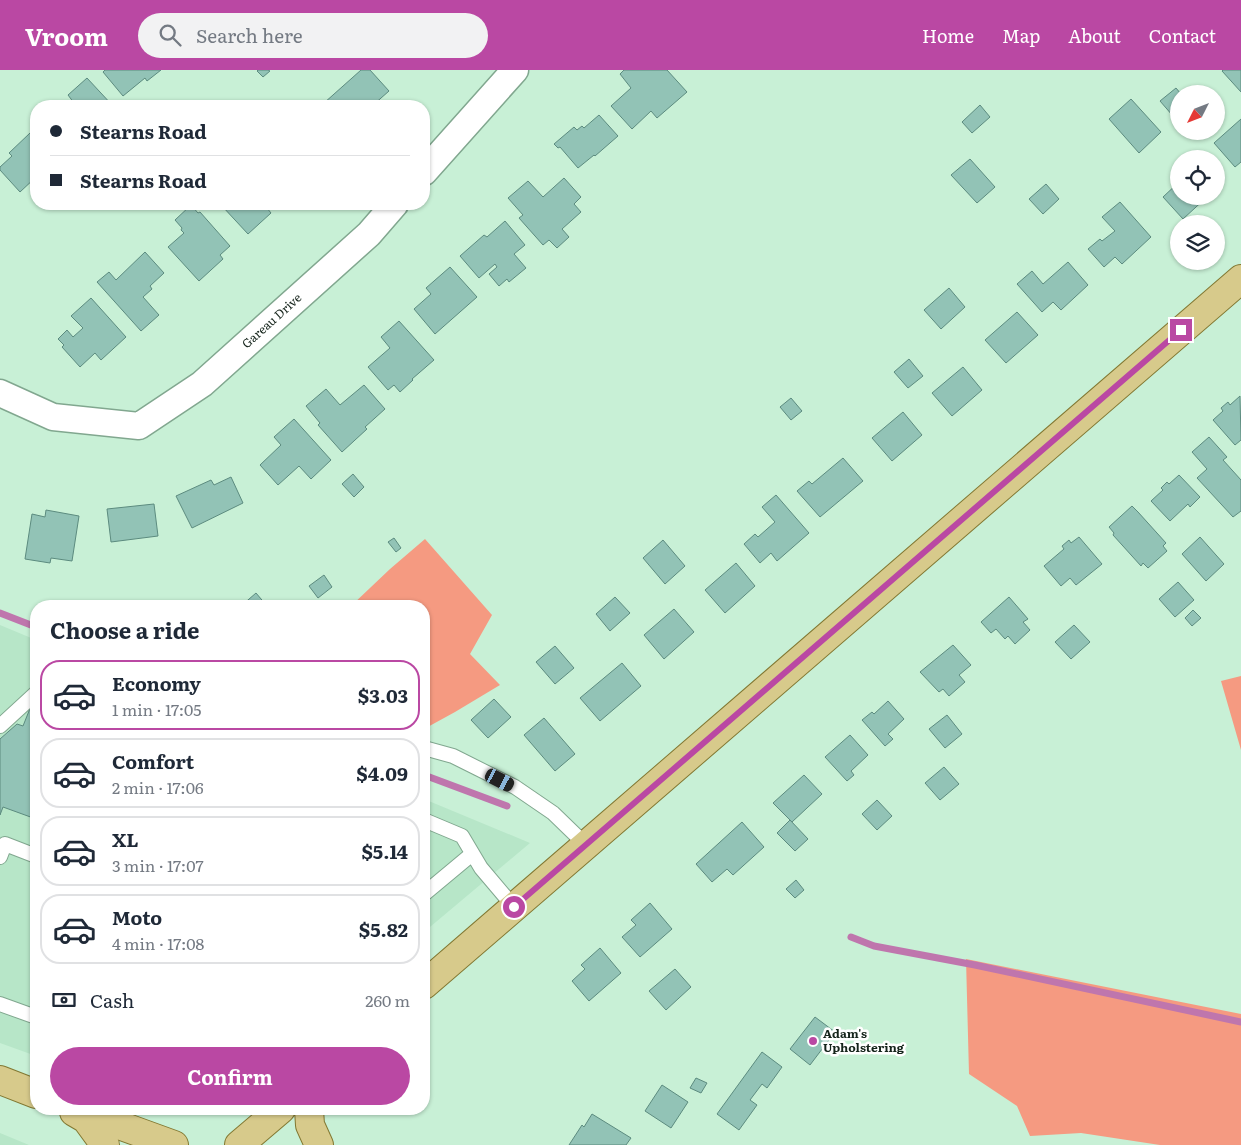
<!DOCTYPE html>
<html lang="en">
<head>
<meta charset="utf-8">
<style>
  :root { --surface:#fff; --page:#f2f2f3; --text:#1f2937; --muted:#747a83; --line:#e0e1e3; --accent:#ba48a3 }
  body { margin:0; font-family:Literata,serif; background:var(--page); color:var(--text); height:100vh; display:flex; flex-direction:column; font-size:19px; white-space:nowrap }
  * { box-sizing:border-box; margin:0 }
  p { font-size:16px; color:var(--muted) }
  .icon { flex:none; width:28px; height:28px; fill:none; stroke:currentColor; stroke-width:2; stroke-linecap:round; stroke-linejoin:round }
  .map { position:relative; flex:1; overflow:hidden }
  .details { position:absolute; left:30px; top:530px; width:400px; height:515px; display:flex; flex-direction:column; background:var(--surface); border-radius:20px; box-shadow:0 1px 4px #0004 }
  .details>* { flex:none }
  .banner { position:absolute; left:30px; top:30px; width:400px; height:110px; border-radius:20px; box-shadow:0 1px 4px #0004; display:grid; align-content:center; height:110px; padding:0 20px; background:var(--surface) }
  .needle { width:32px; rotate:228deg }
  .tools { position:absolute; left:1170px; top:15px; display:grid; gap:10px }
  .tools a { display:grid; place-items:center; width:55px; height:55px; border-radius:50%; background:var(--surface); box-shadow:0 1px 4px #0004; font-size:25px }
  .end { position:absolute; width:22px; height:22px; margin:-11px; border:6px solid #ba48a3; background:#fff; box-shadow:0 0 0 2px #fff }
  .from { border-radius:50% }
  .car { position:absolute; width:15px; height:30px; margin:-15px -8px; border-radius:6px; box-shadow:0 0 4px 1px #0007; background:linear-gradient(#222 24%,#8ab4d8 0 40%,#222 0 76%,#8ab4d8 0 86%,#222 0) }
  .banner b { display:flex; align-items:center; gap:18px; height:48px; font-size:19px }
  .banner b+b { border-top:1px solid var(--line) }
  .banner i { width:12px; height:12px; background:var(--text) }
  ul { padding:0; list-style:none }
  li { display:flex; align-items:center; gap:15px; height:70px; margin:0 10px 8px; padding:0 10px; border:2px solid var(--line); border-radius:20px }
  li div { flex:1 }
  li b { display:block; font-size:19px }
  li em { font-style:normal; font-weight:700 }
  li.on { border-color:var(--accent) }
  li>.icon { width:45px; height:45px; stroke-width:1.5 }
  h2 { padding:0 20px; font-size:22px; line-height:60px }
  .pay { display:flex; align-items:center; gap:12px; height:55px; padding:0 20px; font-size:19px }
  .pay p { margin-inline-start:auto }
  .action { display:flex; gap:10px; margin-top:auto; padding:10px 20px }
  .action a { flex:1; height:58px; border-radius:30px; background:var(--accent); color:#fff; font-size:20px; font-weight:700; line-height:58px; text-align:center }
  header { display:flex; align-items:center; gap:30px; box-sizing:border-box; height:70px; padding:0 25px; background:var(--accent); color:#fff }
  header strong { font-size:24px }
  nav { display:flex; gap:28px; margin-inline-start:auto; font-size:18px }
  .search { width:350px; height:45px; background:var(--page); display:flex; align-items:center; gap:12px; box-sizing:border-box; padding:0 18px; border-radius:28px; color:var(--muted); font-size:19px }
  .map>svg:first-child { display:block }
  .built { fill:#b7e6c8 }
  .forest { fill:#f59a81 }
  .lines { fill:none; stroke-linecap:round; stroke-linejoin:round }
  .stream { stroke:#bf76ad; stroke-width:7 }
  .building { fill:#92c3b6; stroke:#5c8b7f }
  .service-casing { stroke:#81a78f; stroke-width:16 }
  .minor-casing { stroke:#81a78f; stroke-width:29 }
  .primary-casing { stroke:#827832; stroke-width:30 }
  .service { stroke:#fff; stroke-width:14 }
  .minor { stroke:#fff; stroke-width:26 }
  .primary { stroke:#d7ca8b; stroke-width:28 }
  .route { stroke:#ba48a3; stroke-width:6 }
  .poi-dot { fill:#ba48a3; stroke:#fff; stroke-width:2 }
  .labels { text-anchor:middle; stroke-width:5; stroke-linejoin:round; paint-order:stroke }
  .street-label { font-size:12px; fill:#15241b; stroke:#fff }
  .poi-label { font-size:12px; font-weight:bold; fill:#15241b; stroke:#fff; text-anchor:start }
</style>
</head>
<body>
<header>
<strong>Vroom</strong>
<div class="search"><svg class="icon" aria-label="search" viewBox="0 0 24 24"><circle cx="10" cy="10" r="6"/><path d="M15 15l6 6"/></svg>Search here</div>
<nav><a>Home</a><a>Map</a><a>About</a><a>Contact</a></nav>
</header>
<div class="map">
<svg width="1241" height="1075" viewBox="0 0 1241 1075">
  <rect width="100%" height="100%" fill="#c8f0d6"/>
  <path class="built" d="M0 555 36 570V986L0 973Z
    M424 729 530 773 424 862Z
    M0 1063 29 1075H0Z"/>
  <path class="forest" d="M425 469 492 545 470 584 500 615 455 642 424 659V536H351L390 499Z
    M1241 606V680L1221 611Z
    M966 889 1241 944V1075H1160L1081 1063 1030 1066 1017 1036 969 1004Z"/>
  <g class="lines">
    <path class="stream" d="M0 543 36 557
      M424 705 507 736
      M851 867 874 876 975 895 1241 952"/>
  </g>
  <path class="building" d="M105 0H161L147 11 145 8 123 26 103 2Z
    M258 0H268L270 1 263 7 257 1Z
    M361 0H370L389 21 372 36H325L324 33Z
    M624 0H667L687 22 657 48 651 41 632 59 611 36 631 18 620 4Z
    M1223 0H1241V22L1222 1Z
    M87 8 113 36H70L74 33 68 25Z
    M1176 18 1181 24H1179V53L1160 31Z
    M1131 29 1161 62 1139 83 1109 49Z
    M980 35 990 47 972 63 962 52Z
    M599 45 618 66 595 86 594 85 578 98 560 77 558 78 554 74 574 57 577 60 582 56 584 58Z
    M1241 49V92L1235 97 1214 73Z
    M30 63 36 71V89L32 93 36 98V107L20 122 0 100V97L12 86 9 83Z
    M970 89 995 117 977 133 951 105Z
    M564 108 581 127 574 134 581 142 562 159 569 167 557 178 549 170 543 175 519 148 523 145 508 128 528 111 543 127Z
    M1179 112V126H1208L1183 149 1163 127Z
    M1046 114 1059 129 1043 144 1029 129Z
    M1120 132 1151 167 1122 194 1115 187 1104 197 1088 179 1100 169 1102 171 1115 161 1102 147Z
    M224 134H272L267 138 271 143 248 164 222 136Z
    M191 135 198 143 200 142 230 176 220 185 223 189 199 211 168 177 184 163 181 160 182 158 175 150Z
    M505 151 525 175 514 184 526 198 509 212 507 209 499 216 489 204 497 197 495 194 479 208 460 186 484 165 487 167Z
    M145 182 164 203 150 216 152 219 143 227 159 245 141 261 97 212 109 202 116 210Z
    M1068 192 1088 215 1061 240 1053 232 1042 242 1017 214 1032 201 1043 214Z
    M450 197 477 227 435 264 414 239 431 224 426 218Z
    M949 218 965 237 941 259 924 240Z
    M91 228 126 267 101 290 95 283 80 297 62 277 64 275 58 269 67 260 73 267 83 258 71 246Z
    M1017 242 1038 265 1006 293 985 270Z
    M399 251 434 290 412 309 413 310 400 322 394 315 388 320 368 297 390 278 381 267Z
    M909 289 923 306 908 318 894 302Z
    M963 297 982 320 952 346 932 323Z
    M364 315 385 339 365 357 367 359 342 382 318 355 320 353 306 336 326 319 340 335Z
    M1240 326 1241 370 1235 375 1213 350 1223 341 1221 338 1228 332 1230 335Z
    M791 328 802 341 791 350 780 337Z
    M903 342 922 365 892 391 872 368Z
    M294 349 331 390 311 409 299 396 278 415 260 395 281 375 274 367Z
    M1209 367 1227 387 1223 390 1241 410V441L1233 447 1197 408 1207 399 1192 382Z
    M843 388 863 411 820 447 797 421 809 411 812 414Z
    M353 404 364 417 354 427 342 414Z
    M1179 405 1200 427 1190 437 1188 434 1170 451 1151 431 1163 420 1161 418 1167 412 1169 414Z
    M231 407 243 433 192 458 176 426 211 410 214 415Z
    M776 425 809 463 777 491 771 483 760 493 744 474 755 464 758 467 775 452 762 437Z
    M154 434 158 466 111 472 107 439Z
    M1132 436 1138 442 1166 473 1163 476 1167 481 1148 498 1143 493 1141 496 1113 465 1114 463 1109 457Z
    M46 440 79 446 72 491 51 488 50 493 25 489 32 444 45 447Z
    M1079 467 1102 494 1076 515 1070 508 1061 516 1044 496 1064 479 1062 476 1069 470 1071 473Z
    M1200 467 1224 494 1206 511 1182 484Z
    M394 468 401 478 396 482 388 472Z
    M663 470 685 496 665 514 643 488Z
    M736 493 755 516 725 543 705 520Z
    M324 505 332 517 318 528 309 516Z
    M1178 512 1194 530 1175 547 1159 529Z
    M256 523 267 536H241Z
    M615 527 630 543 610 561 596 544Z
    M1009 527 1028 549 1023 552 1030 560 1015 574 1008 566 1005 569 996 559 991 563 981 552Z
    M674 539 694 562 664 589 644 565Z
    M1193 540 1201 548 1192 556 1185 548Z
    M1074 555 1090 572 1071 589 1055 572Z
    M953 575 971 595 959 605 965 612 949 626 943 619 939 622 920 602Z
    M555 576 574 598 555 614 536 592Z
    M622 593 641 616 600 651 580 628Z
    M494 629 511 647 488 668 471 650Z
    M888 631 904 649 888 664 893 669 885 676 862 650 872 642 874 644Z
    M31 636 36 638V749L3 737 0 745V669L17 654 23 656Z
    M947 645 962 664 945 678 929 659Z
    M544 648 575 684 555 701 524 665Z
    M850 665 868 685 851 701 854 705 847 711 825 687Z
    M944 697 959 714 940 730 925 713Z
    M804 705 822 724 792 752 773 733Z
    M877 730 892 746 877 760 862 744Z
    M790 750 808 769 795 781 777 763Z
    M742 752 764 777 733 805 727 799 712 812 696 794Z
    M796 810 804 820 795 828 786 819Z
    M650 833 672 859 640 887 622 867 636 855 631 850Z
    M600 878 621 903 589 931 572 911 585 899 581 895Z
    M675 899 691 917 666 940 649 921Z
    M815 947 835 962 810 995 790 979Z
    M762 982 782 997 767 1018 762 1014 750 1030 757 1035 739 1060 717 1044Z
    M696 1008 707 1013 701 1023 690 1018Z
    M662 1015 688 1032 671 1058 645 1041Z
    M592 1044 631 1068 626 1075H569L582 1055 584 1057Z"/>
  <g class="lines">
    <g class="service-casing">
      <path id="service" d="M0 656 36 623
        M424 678 453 686 515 717 553 743 586 775
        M424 750 462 766 481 798 514 837
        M0 787 5 774 36 786
        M424 824 472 784
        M0 934 36 947"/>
    </g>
    <g class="minor-casing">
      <path id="minor" d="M424 102 515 0
        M0 323 53 347 139 356 202 314 369 164 395 134"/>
    </g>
    <g class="primary-casing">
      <path id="primary" d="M424 915 1241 209
        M0 1010 36 1024
        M75 1039 174 1075
        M309 1039 310 1055 319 1075
        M74 1042 86 1049 105 1075
        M239 1075 281 1039"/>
    </g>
    <use href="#service" class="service"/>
    <use href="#minor" class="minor"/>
    <use href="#primary" class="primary"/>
  </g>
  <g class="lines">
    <path class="route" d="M514 837 1181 260"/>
  </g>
  <circle class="poi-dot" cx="813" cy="971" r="5"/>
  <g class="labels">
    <g class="street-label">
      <text transform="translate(272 251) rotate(-42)" y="4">Gareau Drive</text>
    </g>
    <g class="poi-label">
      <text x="823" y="968">Adam's<tspan x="823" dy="14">Upholstering</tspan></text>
    </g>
  </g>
</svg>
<div class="tools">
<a><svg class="needle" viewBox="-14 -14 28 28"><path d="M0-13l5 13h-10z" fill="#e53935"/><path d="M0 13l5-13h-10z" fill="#747a83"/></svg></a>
<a><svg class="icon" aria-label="locate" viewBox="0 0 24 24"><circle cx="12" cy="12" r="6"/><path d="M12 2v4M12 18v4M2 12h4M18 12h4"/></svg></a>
<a><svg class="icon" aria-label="layers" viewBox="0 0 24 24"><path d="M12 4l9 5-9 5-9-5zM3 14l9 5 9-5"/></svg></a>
</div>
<i class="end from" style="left:514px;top:837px"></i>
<i class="end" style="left:1181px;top:260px"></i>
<i class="car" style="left:500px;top:710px;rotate:117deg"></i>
<div class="banner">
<b><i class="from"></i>Stearns Road</b>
<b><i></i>Stearns Road</b>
</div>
<section class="details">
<h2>Choose a ride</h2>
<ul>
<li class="on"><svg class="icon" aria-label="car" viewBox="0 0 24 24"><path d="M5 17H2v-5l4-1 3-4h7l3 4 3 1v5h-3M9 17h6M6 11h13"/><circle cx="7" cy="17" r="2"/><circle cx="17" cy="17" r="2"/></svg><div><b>Economy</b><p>1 min · 17:05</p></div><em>$3.03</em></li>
<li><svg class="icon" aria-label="car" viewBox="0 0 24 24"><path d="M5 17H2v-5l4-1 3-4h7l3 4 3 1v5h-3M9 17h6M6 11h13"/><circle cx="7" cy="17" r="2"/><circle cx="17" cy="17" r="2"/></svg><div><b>Comfort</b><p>2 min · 17:06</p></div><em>$4.09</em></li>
<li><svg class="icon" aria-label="car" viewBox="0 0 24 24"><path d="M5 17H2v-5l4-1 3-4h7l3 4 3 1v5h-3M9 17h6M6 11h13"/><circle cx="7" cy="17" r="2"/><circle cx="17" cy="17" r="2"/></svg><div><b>XL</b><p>3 min · 17:07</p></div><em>$5.14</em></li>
<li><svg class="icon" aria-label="car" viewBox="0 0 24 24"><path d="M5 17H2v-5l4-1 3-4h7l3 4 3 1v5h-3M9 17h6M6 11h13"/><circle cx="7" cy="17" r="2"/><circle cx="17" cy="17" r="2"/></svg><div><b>Moto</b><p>4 min · 17:08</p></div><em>$5.82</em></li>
</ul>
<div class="pay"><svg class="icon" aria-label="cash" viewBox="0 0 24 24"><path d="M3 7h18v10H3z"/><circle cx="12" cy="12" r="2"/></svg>Cash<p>260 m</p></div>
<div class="action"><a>Confirm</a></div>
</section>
</div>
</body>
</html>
